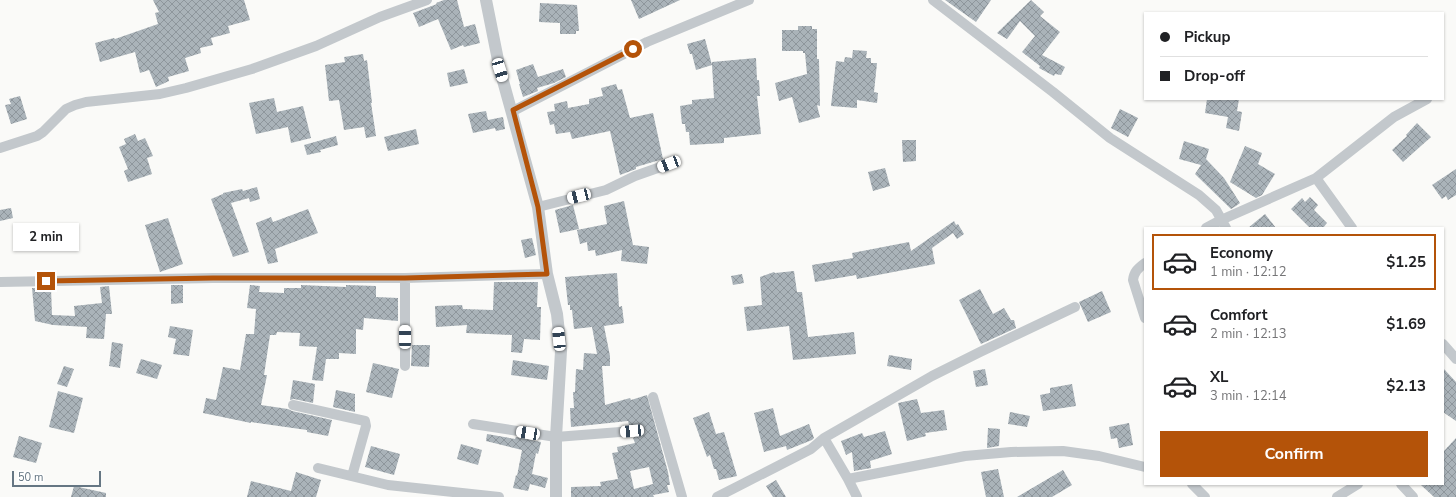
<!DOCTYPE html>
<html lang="en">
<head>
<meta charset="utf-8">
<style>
  :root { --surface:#fff; --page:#f6f6f6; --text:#202124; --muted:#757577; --line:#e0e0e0; --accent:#b45309 }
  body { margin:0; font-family:"Nunito Sans",sans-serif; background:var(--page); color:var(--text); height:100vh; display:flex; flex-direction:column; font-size:15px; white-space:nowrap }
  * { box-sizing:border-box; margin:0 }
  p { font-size:13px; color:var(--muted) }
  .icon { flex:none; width:22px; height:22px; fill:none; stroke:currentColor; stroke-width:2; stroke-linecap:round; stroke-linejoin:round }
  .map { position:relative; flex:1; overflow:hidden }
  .sheet { position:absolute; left:1144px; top:227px; width:300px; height:258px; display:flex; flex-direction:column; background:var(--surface); border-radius:0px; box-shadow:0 1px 3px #0004 }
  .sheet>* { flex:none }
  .guide { position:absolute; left:1144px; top:12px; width:300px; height:88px; border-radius:0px; box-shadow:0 1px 3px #0004; display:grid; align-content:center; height:88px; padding:0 16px; background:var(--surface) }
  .scale { position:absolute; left:12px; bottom:10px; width:89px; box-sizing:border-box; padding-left:4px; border:2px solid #657683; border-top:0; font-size:11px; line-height:14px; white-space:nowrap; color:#657683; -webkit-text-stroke:3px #fff; paint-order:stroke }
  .end { position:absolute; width:18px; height:18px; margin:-9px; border:5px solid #b45309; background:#fff; box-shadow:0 0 0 2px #fff }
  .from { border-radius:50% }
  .bubble { position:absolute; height:28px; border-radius:0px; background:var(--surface); box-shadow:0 1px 3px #0004; font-size:13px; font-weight:700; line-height:28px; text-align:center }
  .car { position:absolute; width:12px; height:24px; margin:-12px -6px; border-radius:5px; box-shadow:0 0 3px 1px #0007; background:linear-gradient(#fff 24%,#345 0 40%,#fff 0 76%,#345 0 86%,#fff 0) }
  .guide b { display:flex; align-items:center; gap:14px; height:38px; font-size:15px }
  .guide b+b { border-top:1px solid var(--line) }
  .guide i { width:10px; height:10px; background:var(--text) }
  ul { padding:7px 0 0; list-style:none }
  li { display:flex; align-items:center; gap:12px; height:56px; margin:0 8px 6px; padding:0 8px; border:2px solid transparent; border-radius:0px }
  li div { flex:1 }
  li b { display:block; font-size:15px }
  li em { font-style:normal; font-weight:700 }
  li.on { border-color:var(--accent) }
  li>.icon { width:36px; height:36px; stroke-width:1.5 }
  .primary-button { display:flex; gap:8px; margin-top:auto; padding:8px 16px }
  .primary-button a { flex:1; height:46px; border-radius:0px; background:var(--accent); color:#fff; font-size:16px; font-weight:700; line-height:46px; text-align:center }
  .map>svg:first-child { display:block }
  .building { fill:url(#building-cross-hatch); fill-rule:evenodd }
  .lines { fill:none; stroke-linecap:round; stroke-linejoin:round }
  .minor { stroke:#c3c8cc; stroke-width:10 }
  .tertiary { stroke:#c3c8cc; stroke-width:12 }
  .route { stroke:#b45309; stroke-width:5 }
</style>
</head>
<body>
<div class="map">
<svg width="1456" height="497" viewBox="0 0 1456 497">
  <defs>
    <pattern id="building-cross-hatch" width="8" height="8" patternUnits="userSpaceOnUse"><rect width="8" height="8" fill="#aab3b9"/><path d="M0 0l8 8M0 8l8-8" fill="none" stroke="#8e969c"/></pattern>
  </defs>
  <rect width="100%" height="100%" fill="#fafaf8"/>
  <path class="building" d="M153 0H244L250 20 228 26 230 33 211 38 213 45 200 48 201 53 185 58 189 71 168 77 169 81 156 87 149 70 140 73 135 52 100 62 95 43 114 38 115 39 158 24 155 13 159 12Z
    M444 0H457L464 27 475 24 480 43 464 47 463 45 451 50 438 19 419 27 413 13 437 4 436 3Z
    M631 0H680L639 19Z
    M945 0H991L976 22Z
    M1031 0 1044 12 1040 16 1060 32 1042 55 1065 67 1061 75 1055 74 1054 76 1039 68 1040 66 1022 52 1035 36 1020 21 1007 39 997 33Z
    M540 3 577 5 579 31H576V34H560V23L539 22Z
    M798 26H812V29H817V59H819L820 106 817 105 820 117 799 123 792 97 779 101 775 83 807 74 805 53H803V51H782V30H798Z
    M705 39 712 65V62L756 58 757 80H759L760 96H757L761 134 724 138V143L690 145 689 132H686L685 124H682L680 106 692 104V100L714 98 712 65 696 70 692 54H690L687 44Z
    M853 50 867 51 866 58H871V63H877L874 92 878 93 877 103 857 100V108L831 106 836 61 844 62 845 57 852 58Z
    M363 54 364 61 367 60 372 103H371L376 136 366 138 364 127 344 130 339 100 329 101 325 65 345 62 344 57Z
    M533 64 538 77 563 69 566 77 554 83 537 88 538 91 523 97 519 84H520L516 70Z
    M464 69 468 83 450 87 447 73Z
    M616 84 618 90 622 89 630 118 653 113 663 159 636 167V169L620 175 610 131 572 139 570 132 556 134 554 124 550 125 547 112 555 111 554 104 567 101 568 108 589 104V99L603 96 601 88Z
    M20 96 27 119 11 124 5 105 11 104 9 99Z
    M274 98 277 112 303 106 311 138 291 143 288 127 256 134 249 103Z
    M1207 99H1239L1237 111 1242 112 1239 131 1226 128 1228 117 1205 113Z
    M1120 109 1138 118 1128 137 1111 128Z
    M486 111 488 120 503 117 505 129 496 131 495 128 473 133 468 114Z
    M1417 123 1431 137 1403 162 1392 150 1407 136 1406 135Z
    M416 129 419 144 388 151 384 137Z
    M135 134 138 141 145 138 153 156 147 158 152 174 128 182 124 171 128 169 119 147 126 144 124 139Z
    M336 136 338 145 320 150 321 152 307 155 304 145Z
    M902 140H916V161L903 162Z
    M1184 141 1209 149 1206 159 1224 178 1240 203 1236 206 1231 209 1195 174 1201 165 1179 159Z
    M1245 146 1262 153 1258 164 1275 174 1262 195 1256 198 1230 182Z
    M885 168 890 186 873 191 868 172Z
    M1456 169V195L1448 200 1446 196 1442 199 1432 185Z
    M257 187 260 199 250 202 249 198 231 203 249 252 233 257 211 199 223 194V193L242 189 243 191Z
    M1310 197 1318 205 1314 210 1327 223 1323 228H1310L1291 209 1302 198 1305 202Z
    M624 201 633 245 649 247 647 264 621 261 622 250 596 256 595 250 588 251 587 242 580 244 577 230 607 224 604 206Z
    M573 205 579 229 560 233 555 210Z
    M11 208 13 218 0 221V210Z
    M308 209 318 233 275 249 278 262 268 264 256 223 271 217 273 222Z
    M1265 214 1276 228H1248Z
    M168 218 183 264 160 272 145 225Z
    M954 221 956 225 958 224 964 234 957 239 953 233 932 248 935 264 857 279 856 275 815 282 812 265 853 258 852 253 909 242 911 251Z
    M532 238 536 255 525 258 521 240Z
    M794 271 797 292H802L808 337 854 332 856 354 793 360 789 326 747 331 744 307 762 305 760 277 774 272 775 273Z
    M617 273 619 307 622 306 624 323 604 326 610 356V366H602L605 405 630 398 631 400 647 395 668 472 670 485H667L669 492 653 495 654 497H571V487L601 486 600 482 618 479 612 453 618 452 617 447 635 443 633 438 639 433 638 427 635 425H629L628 421 571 427 570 408H574L573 392H575L576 369 583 370 584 353 597 354 592 327 574 329 572 310H570V305H568L565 277ZM649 467 653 484 634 489 630 471Z
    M742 274 744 283 733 285 731 276Z
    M494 282H538L537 307H541L540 340 524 339 522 353 511 352 512 335 466 333 467 325 436 327 435 306 462 305 463 309 493 310Z
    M171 285H183V303L171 304Z
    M250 285 260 286 259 292 284 293V288H301V285L346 287V285L376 286V297L398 298V321L364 318 363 330 356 329V354L339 353V359H326L323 381 312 380 317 347 299 346 300 333 277 332 276 335H270L264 375H267L261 405 288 409 292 411 332 420 328 436 307 432V430L251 422V423L203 413 206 398 216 400 223 367 240 370 246 334H254L256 309 247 308Z
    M109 286 112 314H106L104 339 86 338 87 327 53 325 35 321 32 288H51L52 315 75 316 74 306 102 303 100 287Z
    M980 289 993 314 1004 308 1011 320H1014L1016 328 981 344 959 300Z
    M1102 291 1111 312 1088 322 1079 302Z
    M170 326 193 330 189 356 173 354 176 339 168 337Z
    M112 342 123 344 120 368 109 366Z
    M412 345H430L429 367 411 366Z
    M889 355 912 359 911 370 887 366Z
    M141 359 162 365 157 379 136 373Z
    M513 360 549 366 547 380 511 375Z
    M373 363 399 369 392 398 366 392Z
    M64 366 74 369 67 387 57 384Z
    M1443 368 1456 382V421L1443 412Z
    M985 369 988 385 976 387 973 371Z
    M293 380 315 384 313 403 294 399 290 400Z
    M1072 384 1076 406 1043 411 1040 395 1050 393V388Z
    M336 390 355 394V412L333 407Z
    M58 391 83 398 74 433 49 427Z
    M917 399 921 413 944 410 947 430 925 433 926 436 907 441 898 403Z
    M773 408 780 436 809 424 814 438 812 440 787 450 786 446 764 452 754 413Z
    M709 412 716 434 724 432 737 476 719 480 716 469H714L710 455 707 457 693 418Z
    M1010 412 1030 416 1027 427 1008 424Z
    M1129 423 1133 445 1119 448 1117 438 1111 439 1109 427Z
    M988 428 1000 429 999 446 987 448Z
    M885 431 892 454 870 461 871 468 854 471 852 452 846 455 841 441 862 433 864 437Z
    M487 434 515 439 516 437 541 442 538 454 536 453 532 474 548 478 545 488 530 484 528 491 513 488 516 475 517 476 522 450 486 441Z
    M19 436 42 443 36 463 13 457Z
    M1456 438V497H1434L1420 484H1443V452Z
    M461 444 482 450 478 465 457 459Z
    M371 446 400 454 394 475 365 467Z
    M998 469 1004 497H986L981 472Z
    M1063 470 1072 485 1052 497H1017Z
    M296 472 321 480 316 497H247L251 481 291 491Z
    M776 480 786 497H773L766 486Z
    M74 486 106 493V497H71Z"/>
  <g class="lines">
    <path class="minor" d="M933 0 1053 92 1110 138 1199 195 1216 210 1226 228
      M513 111 647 42 749 0
      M0 148 37 136 43 132 66 109 75 105 86 102 160 94 186 88 252 69 316 46 380 17 427 0
      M1316 178 1352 228
      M538 207 606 190 635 176 669 164
      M1206 228 1221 220 1316 178 1394 117 1427 99
      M1145 263C1138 268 1134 272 1133 280L1145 318
      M405 278V366
      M0 282 213 278H405L547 274
      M1443 344 1456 359
      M653 397 682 497
      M293 405 365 421 366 426 352 476
      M473 424 556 437 633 431
      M824 438 848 479 965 456 1011 452 1063 451 1099 456 1145 467
      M318 468 388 485 499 497
      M848 479 857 497
      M1192 484 1205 497
      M1401 484 1413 497
      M717 497 811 449 824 438 932 376 980 352 1075 307
      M1337 497 1358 484"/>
    <path class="tertiary" d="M486 0 500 70 538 207 547 274 557 314 561 351 556 437V497"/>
  </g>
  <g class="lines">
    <path class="route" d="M46 281 213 278H405L547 274 538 207 513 110 633 49"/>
  </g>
</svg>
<div class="scale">50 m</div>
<i class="end from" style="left:633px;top:49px"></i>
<i class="end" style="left:46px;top:281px"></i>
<div class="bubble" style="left:13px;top:223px;width:66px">2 min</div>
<i class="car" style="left:500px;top:70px;rotate:163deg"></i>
<i class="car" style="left:669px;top:164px;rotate:249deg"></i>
<i class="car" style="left:579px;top:196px;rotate:256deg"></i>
<i class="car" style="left:405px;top:337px;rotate:0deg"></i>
<i class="car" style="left:559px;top:339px;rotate:354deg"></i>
<i class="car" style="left:632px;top:431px;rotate:265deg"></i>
<i class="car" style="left:528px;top:433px;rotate:279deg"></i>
<div class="guide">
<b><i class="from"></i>Pickup</b>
<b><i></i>Drop-off</b>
</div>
<section class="sheet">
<ul>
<li class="on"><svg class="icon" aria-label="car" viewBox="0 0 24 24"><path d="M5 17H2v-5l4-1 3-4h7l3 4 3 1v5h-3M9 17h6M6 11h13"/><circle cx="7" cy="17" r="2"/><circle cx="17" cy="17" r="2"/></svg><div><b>Economy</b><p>1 min · 12:12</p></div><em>$1.25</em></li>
<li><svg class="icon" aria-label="car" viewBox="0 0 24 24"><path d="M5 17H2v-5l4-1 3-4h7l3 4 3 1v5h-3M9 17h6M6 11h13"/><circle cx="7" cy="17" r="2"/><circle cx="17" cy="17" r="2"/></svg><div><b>Comfort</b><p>2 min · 12:13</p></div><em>$1.69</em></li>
<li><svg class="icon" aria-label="car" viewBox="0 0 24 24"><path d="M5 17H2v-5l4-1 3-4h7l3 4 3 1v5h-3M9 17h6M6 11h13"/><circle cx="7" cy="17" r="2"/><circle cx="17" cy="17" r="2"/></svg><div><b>XL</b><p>3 min · 12:14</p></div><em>$2.13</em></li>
</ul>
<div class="primary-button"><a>Confirm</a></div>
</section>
</div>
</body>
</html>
